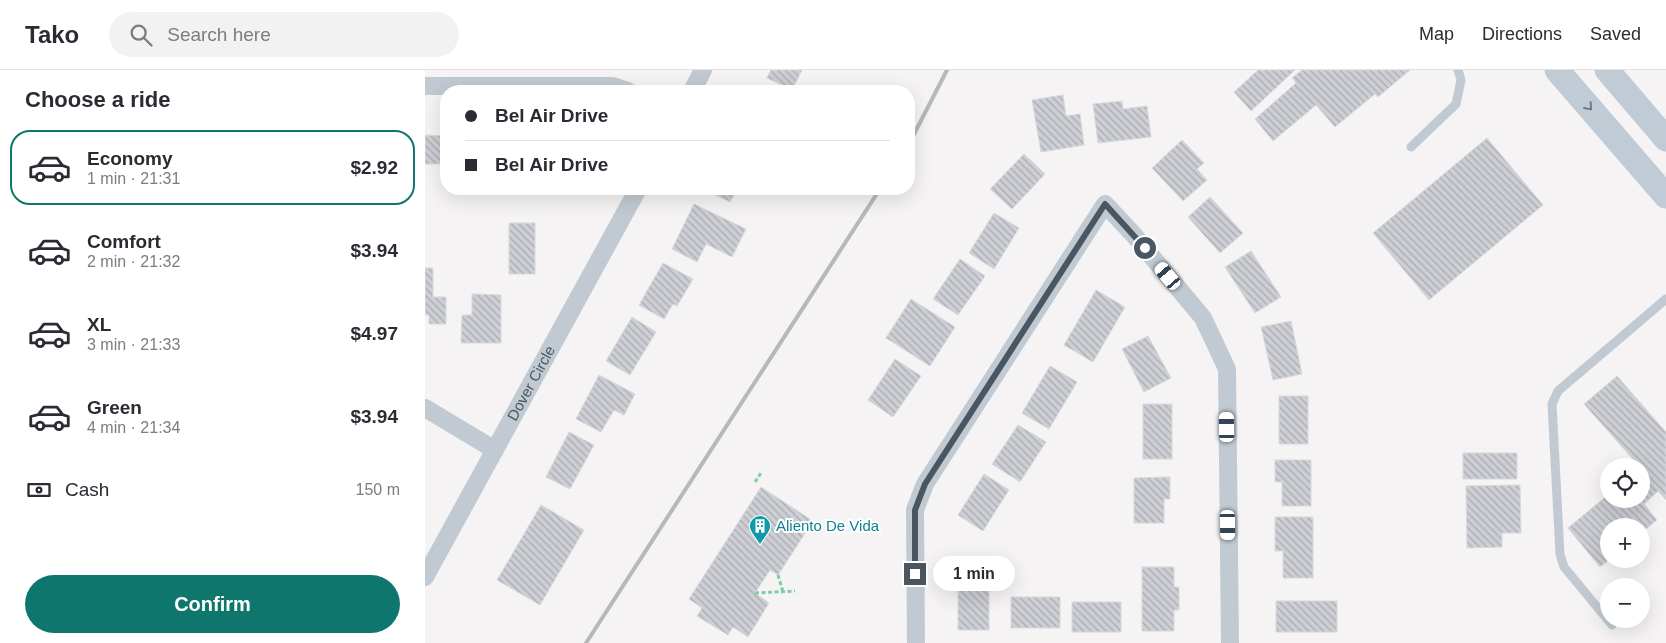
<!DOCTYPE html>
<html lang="en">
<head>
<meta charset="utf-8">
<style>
  :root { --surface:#fff; --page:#f2f2f3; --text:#2b2b33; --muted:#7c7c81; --line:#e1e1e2; --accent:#0f766e }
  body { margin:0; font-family:Helvetica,sans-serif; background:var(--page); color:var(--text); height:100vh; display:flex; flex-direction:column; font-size:19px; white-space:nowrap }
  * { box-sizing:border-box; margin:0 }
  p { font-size:16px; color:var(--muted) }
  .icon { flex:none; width:28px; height:28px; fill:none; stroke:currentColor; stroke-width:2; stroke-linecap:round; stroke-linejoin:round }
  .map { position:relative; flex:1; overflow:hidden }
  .side { display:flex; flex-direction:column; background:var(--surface); width:425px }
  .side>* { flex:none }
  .top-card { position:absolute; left:15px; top:15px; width:475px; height:110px; border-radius:20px; box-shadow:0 5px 20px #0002; display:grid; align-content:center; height:110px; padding:0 25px; background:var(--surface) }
  .buttons { position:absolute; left:1175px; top:388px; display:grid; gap:10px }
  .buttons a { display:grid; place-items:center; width:50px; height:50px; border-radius:50%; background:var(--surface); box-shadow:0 5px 20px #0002; font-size:25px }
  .end { position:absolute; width:22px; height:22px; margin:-11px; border:6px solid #4a5661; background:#fff; box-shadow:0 0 0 2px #fff }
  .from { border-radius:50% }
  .bubble { position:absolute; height:35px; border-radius:18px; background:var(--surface); box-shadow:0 5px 20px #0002; font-size:16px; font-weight:700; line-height:35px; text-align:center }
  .car { position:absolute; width:15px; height:30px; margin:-15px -8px; border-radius:6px; box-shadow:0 0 4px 1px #0007; background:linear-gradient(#fff 24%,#345 0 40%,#fff 0 76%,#345 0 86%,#fff 0) }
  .top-card b { display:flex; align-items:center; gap:18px; height:48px; font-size:19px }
  .top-card b+b { border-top:1px solid var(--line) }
  .top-card i { width:12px; height:12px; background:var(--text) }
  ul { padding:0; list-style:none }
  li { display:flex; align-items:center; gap:15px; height:75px; margin:0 10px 8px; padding:0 15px; border:2px solid transparent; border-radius:20px }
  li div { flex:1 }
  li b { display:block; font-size:19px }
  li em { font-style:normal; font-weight:700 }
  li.current { border-color:var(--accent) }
  li>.icon { width:45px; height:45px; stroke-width:1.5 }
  h2 { padding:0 25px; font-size:22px; line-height:60px }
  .pay { display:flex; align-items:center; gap:12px; height:55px; padding:0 25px; font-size:19px }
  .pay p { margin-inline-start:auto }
  .action { display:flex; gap:10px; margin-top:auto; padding:10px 25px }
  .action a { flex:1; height:58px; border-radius:30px; background:var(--accent); color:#fff; font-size:20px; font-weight:700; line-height:58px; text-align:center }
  header { display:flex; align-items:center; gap:30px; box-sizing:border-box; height:70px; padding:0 25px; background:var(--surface); border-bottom:1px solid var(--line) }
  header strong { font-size:24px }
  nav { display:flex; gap:28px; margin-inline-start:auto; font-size:18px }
  .search { width:350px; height:45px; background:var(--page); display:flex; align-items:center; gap:12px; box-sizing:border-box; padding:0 18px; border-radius:28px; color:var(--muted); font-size:19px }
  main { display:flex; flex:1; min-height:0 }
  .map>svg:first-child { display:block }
  .building { fill:url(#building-back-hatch); stroke:#d7d9de }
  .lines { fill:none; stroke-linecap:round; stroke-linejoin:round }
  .path { stroke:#7ad0a6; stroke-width:3; stroke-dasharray:4 2.5; stroke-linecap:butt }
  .lane { stroke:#c1cad2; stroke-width:9 }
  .street { stroke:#c1cad2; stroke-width:18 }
  .secondary { stroke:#c1cbd6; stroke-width:25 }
  .rail { stroke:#b5b8bd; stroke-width:4 }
  .oneway { stroke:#6e7984 }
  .route { stroke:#4a5661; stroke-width:6 }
  .labels { text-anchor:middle; stroke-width:4; stroke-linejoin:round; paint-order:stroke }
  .street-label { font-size:15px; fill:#4a5661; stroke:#fff }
  .culture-label { font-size:15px; fill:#0d838f; stroke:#fff; text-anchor:start }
</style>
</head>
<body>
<header>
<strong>Tako</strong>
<div class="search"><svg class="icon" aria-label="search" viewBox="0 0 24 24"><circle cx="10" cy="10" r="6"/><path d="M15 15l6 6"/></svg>Search here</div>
<nav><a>Map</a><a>Directions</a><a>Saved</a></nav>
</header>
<main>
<section class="side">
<h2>Choose a ride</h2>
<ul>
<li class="current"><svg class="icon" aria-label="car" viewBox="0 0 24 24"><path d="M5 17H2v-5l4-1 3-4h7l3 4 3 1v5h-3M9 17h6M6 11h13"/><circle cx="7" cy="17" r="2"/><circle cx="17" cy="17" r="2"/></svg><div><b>Economy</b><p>1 min · 21:31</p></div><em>$2.92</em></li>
<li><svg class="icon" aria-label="car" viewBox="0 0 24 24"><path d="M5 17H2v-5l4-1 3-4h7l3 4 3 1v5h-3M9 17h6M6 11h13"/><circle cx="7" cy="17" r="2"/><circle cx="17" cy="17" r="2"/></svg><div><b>Comfort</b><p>2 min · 21:32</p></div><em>$3.94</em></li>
<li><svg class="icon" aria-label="car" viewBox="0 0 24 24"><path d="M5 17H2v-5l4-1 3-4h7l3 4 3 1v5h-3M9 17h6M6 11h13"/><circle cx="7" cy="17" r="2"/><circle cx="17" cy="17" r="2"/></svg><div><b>XL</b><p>3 min · 21:33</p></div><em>$4.97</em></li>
<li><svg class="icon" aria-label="car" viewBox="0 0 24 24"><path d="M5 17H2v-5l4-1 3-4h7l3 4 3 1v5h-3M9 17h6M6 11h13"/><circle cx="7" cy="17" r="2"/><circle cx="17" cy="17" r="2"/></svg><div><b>Green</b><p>4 min · 21:34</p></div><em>$3.94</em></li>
</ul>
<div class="pay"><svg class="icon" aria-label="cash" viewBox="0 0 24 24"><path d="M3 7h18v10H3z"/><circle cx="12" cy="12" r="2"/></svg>Cash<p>150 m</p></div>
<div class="action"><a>Confirm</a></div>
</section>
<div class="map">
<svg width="1241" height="573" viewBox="0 0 1241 573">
  <defs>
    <pattern id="building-back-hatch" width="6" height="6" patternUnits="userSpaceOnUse" patternTransform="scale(1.25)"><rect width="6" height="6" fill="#cdcfd5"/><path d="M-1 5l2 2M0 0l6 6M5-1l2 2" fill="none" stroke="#a8abb0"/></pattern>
  </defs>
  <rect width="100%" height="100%" fill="#f5f3f3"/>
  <path class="building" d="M346 0H377L367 20 342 8Z
    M833 0H870L826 41 809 22Z
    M877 0H985L953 27 950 24 910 57 891 35 848 71 830 49 871 13 867 8Z
    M334 17 343 21H332Z
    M638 25 641 46 655 44 659 75 616 82 607 30Z
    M697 31 698 39 722 36 726 67 673 73 668 34Z
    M0 65 19 66V94H0Z
    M1062 68 1118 135 1004 230 948 163Z
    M757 70 779 93 772 99 782 110 758 131 727 98Z
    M599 84 620 104 587 139 565 119Z
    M278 119H312L305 132Z
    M785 127 818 163 795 183 763 147Z
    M269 134 321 159 307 187 281 174 272 192 247 179Z
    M569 143 594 158 569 199 544 183Z
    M84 153H110V204H84Z
    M826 181 856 227 830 243 800 197Z
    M535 189 560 206 533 245 508 229Z
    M238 193 268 209 252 236 248 234 239 249 214 235Z
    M0 198H8V227H21V254H4V245H0Z
    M671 220 700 237 668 292 639 275Z
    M47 224 76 225V273H36L37 245H47Z
    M486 229 530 257 505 296 461 268Z
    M207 247 231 262 205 305 181 291Z
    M866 251 877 304 848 310 836 257Z
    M723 266 746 308 719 322 697 279Z
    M470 289 496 306 468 347 443 330Z
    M625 296 652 312 624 359 597 343Z
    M174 305 210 324 199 345 189 340 176 362 151 349Z
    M1192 306 1241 362V430L1233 421 1219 434 1215 429H1216V411L1222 406 1216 399V396H1214L1159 334Z
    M854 326H883V374H854Z
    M718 334H747V389H718Z
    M593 355 621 372 595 412 567 394Z
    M144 362 169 375 145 419 121 407Z
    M1038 383H1092V409H1038Z
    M850 390H886V436H857V412H850Z
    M559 404 584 420 558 461 533 445Z
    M745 407V429H739V453H709V408Z
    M1095 415 1096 463H1077V477L1042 478 1041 416Z
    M336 417 388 451 353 505 345 500 330 523 344 533 323 567 308 557 303 565 272 546 277 538 264 529Z
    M1184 424V429H1215L1232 450 1216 463V456H1184V489H1185L1175 497 1143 458Z
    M116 435 159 460 115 535 72 510Z
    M850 447H888V508H858V481H850Z
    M717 497H749V517H754V540H749V561H717Z
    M533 500H564V560H533Z
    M586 527H635V558H586Z
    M851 531H912V562H851Z
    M647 532H696V562H647Z"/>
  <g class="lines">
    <path class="path" d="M330 412 336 403
      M353 505 358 522
      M330 523 370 521"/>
    <path class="lane" d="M986 77 1031 34 1036 10 1033 0
      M1187 555 1139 497 1135 484 1127 334 1133 321 1241 229"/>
    <g class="street">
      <path d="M0 16H188L203 21"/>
      <path d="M267 21 278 0"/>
      <path d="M0 338 70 380"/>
      <path id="s1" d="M0 507 213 119"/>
      <path d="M491 573 490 440 500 414 680 134 708 164 778 248 802 299 805 573"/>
    </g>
    <path class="secondary" d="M1132 0 1241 126
      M1182 0 1241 69"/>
    <path class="rail" d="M484 74 522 0
      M161 573 455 119"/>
  </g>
  <defs><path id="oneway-chevron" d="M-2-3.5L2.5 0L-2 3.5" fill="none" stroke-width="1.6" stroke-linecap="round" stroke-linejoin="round" transform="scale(1.25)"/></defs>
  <use class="oneway" href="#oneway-chevron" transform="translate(1164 37) rotate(49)"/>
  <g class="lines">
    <path class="route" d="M490 504V440L500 414 680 134 720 178"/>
  </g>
  <defs>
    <g id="building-pin" transform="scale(1.125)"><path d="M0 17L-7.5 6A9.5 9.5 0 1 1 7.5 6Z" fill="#0f9aa8" stroke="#fff"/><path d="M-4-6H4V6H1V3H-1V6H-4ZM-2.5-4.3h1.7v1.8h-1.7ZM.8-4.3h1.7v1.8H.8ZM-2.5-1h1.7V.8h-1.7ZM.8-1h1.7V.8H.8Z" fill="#fff"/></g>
  </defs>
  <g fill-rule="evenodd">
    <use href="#building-pin" x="335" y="456"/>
  </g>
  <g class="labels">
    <g class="street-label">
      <text dy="5" stroke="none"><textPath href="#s1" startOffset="221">Dover Circle</textPath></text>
    </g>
    <g class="culture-label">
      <text x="351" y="461">Aliento De Vida</text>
    </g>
  </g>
</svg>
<div class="buttons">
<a><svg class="icon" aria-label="locate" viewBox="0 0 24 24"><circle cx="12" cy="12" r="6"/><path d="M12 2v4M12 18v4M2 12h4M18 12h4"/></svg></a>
<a>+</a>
<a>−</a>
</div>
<i class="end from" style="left:720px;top:178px"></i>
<i class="end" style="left:490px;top:504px"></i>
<div class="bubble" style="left:508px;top:486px;width:82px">1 min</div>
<i class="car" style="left:743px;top:206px;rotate:320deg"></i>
<i class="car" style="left:802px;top:357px;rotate:359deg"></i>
<i class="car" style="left:803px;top:455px;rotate:179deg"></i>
<div class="top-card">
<b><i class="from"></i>Bel Air Drive</b>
<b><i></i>Bel Air Drive</b>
</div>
</div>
</main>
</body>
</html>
